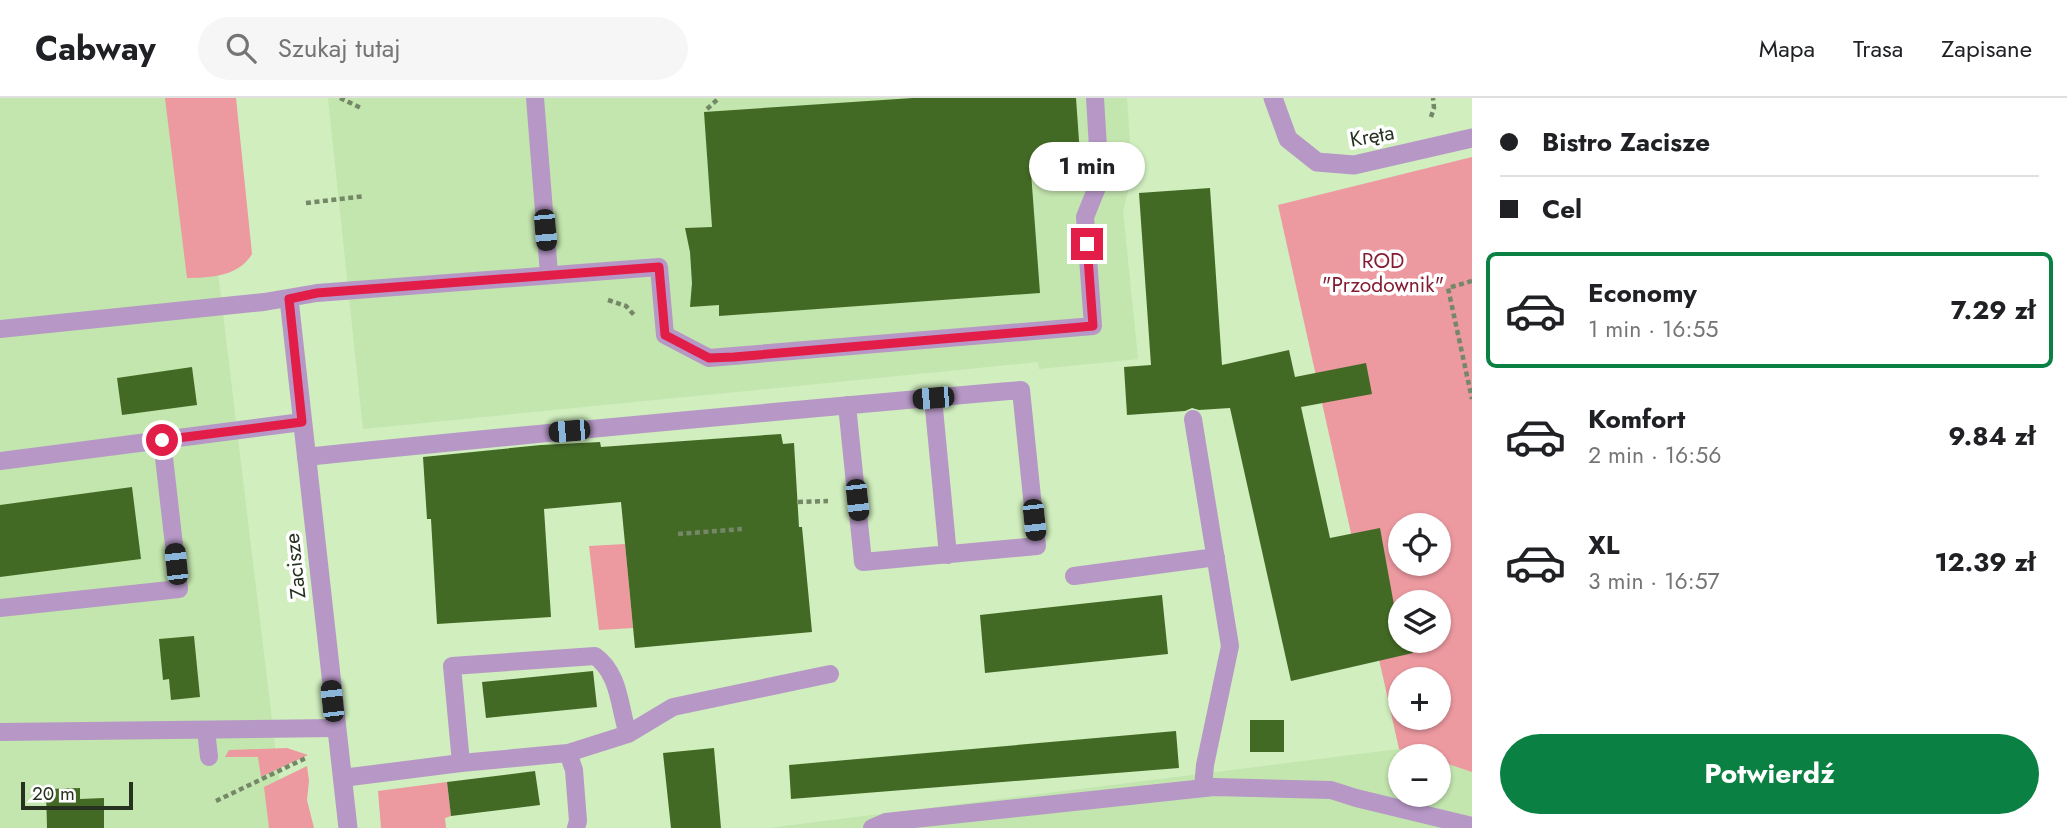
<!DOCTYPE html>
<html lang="pl">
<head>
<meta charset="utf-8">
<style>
  :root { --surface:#fff; --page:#f6f6f6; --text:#202124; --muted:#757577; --line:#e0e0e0; --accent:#0b8043 }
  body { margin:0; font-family:Jost,sans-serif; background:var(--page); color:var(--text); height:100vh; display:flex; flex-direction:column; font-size:26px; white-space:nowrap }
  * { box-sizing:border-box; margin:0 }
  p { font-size:23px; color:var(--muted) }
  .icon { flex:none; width:38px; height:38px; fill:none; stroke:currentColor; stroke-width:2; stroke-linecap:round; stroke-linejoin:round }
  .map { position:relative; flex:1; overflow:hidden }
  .side { display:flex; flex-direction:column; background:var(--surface); width:595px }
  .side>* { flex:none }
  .hud { display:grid; align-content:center; height:154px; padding:0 28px; background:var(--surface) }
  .fabs { position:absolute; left:1388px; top:415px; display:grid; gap:14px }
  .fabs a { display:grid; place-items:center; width:63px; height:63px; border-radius:50%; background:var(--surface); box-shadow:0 2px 5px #0004; font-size:35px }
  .scale { position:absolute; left:21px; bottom:18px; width:112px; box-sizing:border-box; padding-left:7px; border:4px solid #26321f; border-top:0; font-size:19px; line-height:24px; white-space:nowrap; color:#26321f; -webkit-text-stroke:5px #fff; paint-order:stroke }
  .end { position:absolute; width:32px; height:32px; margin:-16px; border:9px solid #e11d48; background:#fff; box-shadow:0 0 0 4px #fff }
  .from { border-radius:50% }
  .bubble { position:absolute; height:49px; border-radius:24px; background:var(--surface); box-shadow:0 2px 5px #0004; font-size:23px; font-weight:700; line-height:49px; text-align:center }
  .car { position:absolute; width:21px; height:42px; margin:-21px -10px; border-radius:9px; box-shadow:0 0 5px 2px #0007; background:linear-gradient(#222 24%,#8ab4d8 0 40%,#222 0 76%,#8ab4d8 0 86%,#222 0) }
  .hud b { display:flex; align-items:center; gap:24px; height:66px; font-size:26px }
  .hud b+b { border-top:2px solid var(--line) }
  .hud i { width:18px; height:18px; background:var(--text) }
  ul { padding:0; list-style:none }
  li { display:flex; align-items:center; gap:21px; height:116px; margin:0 14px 10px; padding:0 14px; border:4px solid transparent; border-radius:10px }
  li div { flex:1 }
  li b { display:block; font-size:26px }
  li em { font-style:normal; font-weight:700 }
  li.active { border-color:var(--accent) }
  li>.icon { width:63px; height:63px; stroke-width:1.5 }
  .action { display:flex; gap:14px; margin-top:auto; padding:14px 28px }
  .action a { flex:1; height:80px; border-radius:42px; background:var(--accent); color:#fff; font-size:28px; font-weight:700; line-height:80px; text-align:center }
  header { display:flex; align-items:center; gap:42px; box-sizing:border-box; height:98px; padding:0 35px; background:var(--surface); border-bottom:2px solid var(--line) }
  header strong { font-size:33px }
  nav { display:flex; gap:38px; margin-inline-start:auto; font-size:24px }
  .search { width:490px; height:63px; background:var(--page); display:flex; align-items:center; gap:18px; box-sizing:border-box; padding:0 24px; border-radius:38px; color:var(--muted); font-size:26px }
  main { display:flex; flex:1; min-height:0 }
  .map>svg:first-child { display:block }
  .built { fill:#c3e5ae }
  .green { fill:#ec99a0; fill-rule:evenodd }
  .building { fill:#436a25 }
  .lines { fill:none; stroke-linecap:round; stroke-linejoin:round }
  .path { stroke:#748868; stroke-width:4.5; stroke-dasharray:5 3.5; stroke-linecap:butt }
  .service { stroke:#b697c6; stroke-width:18 }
  .minor { stroke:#b697c6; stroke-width:19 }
  .tertiary { stroke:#b697c6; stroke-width:19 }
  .route { stroke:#e11d48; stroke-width:9 }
  .labels { text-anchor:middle; stroke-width:7; stroke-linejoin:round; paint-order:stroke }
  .street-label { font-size:21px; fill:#26321f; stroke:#fff }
  .park-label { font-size:21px; fill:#841d33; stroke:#fff }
</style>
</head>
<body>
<header>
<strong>Cabway</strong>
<div class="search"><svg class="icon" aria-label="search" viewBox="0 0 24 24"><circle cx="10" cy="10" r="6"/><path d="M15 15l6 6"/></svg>Szukaj tutaj</div>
<nav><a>Mapa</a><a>Trasa</a><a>Zapisane</a></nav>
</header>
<main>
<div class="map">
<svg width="1472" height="730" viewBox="0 0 1472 730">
  <rect width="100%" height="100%" fill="#d0eebe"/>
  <path class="built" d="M0 0H197L285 730H0Z
    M328 0H1127L1131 59 1128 93 1123 113 1138 261 1039 271 1038 264 363 331Z
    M1399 651 1422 658H1400V696H1438L1439 663 1472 674V730H768Z"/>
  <path class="green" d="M165 0H236L252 156C239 178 211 180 187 180Z
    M1472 59V674L1439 663 1438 658H1422L1399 651 1278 107ZM1400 427H1438V466H1400ZM1400 504H1438V542H1400ZM1400 581H1438V620H1400Z
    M625 446 633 530 599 532 589 448Z
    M287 650 308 657 261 679 258 659H225L229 652Z
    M307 668 309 683 307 702 314 730H269L264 689Z
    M447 684 451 718 445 720 446 730H381L378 693Z"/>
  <path class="building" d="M913 0H1076L1080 57 1030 61 1040 195 719 218V207L690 209 692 185 690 154 685 130 712 129 704 14Z
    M1210 90 1222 267 1289 252 1295 279 1366 265 1372 296 1301 309 1330 440 1380 430 1394 507 1400 505V542H1411L1413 555 1291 583 1230 310 1199 312 1192 310 1185 313 1127 317 1124 269 1151 267 1139 95Z
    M192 269 197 307 122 317 117 280Z
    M781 336 783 346 794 345 799 429H802L812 534 635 550 621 404 544 411 551 519 437 526 431 421H427L423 359 541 347 600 344 601 349Z
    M132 389 141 461 0 479V407Z
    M1162 497 1168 556 985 575 980 517Z
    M194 538 200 599 171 602 169 581 163 582 159 541Z
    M593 573 597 609 486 620 482 584Z
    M1250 622H1284V654H1250Z
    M1176 633 1179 670 791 701 789 667Z
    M714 650 721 730H671L663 655Z
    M535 673 540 707 451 718 447 684Z
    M80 690V701L104 700V730H47L46 691Z"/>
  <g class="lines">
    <path class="path" d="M340 0 361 10
      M707 11 719 0
      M1431 19 1434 10 1433 0
      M306 105 365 98
      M1472 183 1448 190 1472 301
      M608 202 626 208 634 217
      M798 404 828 403
      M678 436 742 431
      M216 703 308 659"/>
    <path class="service" d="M535 0 549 176
      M0 231 264 204 317 195 659 169 665 237 709 260 1093 228 1085 119 1100 82 1095 0
      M933 300 948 457
      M1193 321 1230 548 1205 667 1203 690
      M306 359C544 334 783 313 1021 292L1037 448 863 464 847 307
      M0 363 302 324
      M1074 478 1216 459
      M0 510 179 491 162 342
      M206 632 209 659
      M0 634 335 630
      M628 636 673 609 830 576
      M568 655 574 672 578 723 576 730
      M342 680 461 665 568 655 628 636C619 609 620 576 595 558L452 568 461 665
      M872 730 886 724 1214 689 1331 692 1356 700 1472 728"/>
    <path class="minor" d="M1273 0 1288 41 1317 64 1354 67 1472 40"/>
    <path class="tertiary" d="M289 201 348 730"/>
  </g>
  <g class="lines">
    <path class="route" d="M162 342 302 324 289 201 317 195 659 169 665 237 709 260 734 259 1093 228 1087 146"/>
  </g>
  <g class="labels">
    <g class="street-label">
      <text transform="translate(1372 38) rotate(-10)" y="7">Kręta</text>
      <text transform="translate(295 468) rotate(-96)" y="7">Zacisze</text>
    </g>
    <g class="park-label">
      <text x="1383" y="170">ROD<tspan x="1383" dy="24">"Przodownik"</tspan></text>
    </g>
  </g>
</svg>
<div class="fabs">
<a><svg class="icon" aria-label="locate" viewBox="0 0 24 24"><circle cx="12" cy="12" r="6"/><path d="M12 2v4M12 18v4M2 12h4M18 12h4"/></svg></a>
<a><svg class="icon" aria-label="layers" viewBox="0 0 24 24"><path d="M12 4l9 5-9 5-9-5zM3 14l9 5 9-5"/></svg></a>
<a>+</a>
<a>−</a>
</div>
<div class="scale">20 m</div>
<i class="end from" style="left:162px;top:342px"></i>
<i class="end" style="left:1087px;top:146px"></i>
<div class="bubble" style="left:1029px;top:44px;width:116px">1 min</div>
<i class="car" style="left:545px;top:132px;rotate:175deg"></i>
<i class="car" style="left:933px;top:300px;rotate:265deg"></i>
<i class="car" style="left:569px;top:333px;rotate:265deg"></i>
<i class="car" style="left:857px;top:402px;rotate:174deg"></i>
<i class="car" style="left:1034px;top:422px;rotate:174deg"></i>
<i class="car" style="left:176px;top:466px;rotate:354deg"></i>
<i class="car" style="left:332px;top:603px;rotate:354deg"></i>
</div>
<section class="side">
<div class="hud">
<b><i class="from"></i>Bistro Zacisze</b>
<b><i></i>Cel</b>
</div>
<ul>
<li class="active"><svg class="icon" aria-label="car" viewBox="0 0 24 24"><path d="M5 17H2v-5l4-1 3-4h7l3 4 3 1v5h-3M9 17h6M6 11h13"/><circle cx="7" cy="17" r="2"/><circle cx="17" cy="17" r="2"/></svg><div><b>Economy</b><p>1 min · 16:55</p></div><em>7.29 zł</em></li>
<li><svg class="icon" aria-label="car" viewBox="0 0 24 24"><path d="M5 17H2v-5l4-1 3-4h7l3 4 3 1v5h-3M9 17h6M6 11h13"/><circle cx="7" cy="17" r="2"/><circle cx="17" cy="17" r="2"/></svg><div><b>Komfort</b><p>2 min · 16:56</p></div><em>9.84 zł</em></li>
<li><svg class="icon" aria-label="car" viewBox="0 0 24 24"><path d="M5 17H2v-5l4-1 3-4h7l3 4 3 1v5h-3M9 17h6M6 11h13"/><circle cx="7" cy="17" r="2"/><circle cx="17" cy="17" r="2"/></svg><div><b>XL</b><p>3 min · 16:57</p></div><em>12.39 zł</em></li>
</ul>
<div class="action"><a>Potwierdź</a></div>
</section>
</main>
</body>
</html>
